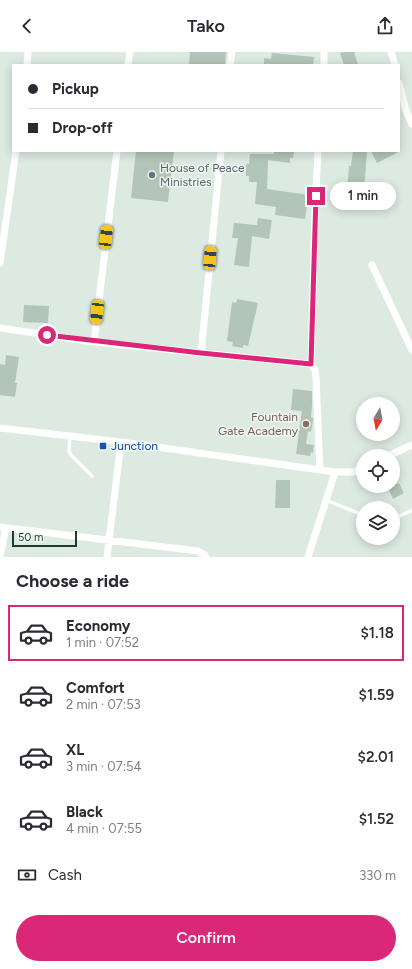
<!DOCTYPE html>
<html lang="en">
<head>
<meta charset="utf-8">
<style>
  :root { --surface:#fff; --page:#f7f7f7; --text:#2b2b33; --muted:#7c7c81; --line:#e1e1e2; --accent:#db2777 }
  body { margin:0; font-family:Figtree,sans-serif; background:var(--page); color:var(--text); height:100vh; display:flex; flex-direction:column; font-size:15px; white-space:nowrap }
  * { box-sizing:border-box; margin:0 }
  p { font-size:13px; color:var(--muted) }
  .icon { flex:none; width:22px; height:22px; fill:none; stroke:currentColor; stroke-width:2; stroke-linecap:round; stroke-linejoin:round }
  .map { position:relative; height:505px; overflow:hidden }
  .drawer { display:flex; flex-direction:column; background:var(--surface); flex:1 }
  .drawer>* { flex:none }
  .top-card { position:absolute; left:12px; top:12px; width:388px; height:88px; border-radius:0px; box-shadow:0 2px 10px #0003; display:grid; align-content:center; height:88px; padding:0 16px; background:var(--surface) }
  .needle { width:26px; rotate:190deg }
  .buttons { position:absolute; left:356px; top:345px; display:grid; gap:8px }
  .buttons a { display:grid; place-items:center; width:44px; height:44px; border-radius:50%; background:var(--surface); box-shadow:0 2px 10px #0003; font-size:20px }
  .scale { position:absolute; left:12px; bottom:10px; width:65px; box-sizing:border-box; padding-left:4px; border:2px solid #1e3b2a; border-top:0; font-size:11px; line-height:14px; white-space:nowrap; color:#1e3b2a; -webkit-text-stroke:3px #eef7f0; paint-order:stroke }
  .end { position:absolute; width:18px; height:18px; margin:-9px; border:5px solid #db2777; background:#fff; box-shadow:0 0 0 2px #fff }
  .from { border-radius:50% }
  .bubble { position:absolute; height:28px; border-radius:14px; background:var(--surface); box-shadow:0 2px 10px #0003; font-size:13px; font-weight:600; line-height:28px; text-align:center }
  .car { position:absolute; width:12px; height:24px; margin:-12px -6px; border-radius:5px; box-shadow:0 0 3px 1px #0007; background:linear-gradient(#f5c518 24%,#345 0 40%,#f5c518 0 76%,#345 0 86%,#f5c518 0) }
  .top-card b { display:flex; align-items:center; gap:14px; height:38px; font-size:15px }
  .top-card b+b { border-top:1px solid var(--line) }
  .top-card i { width:10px; height:10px; background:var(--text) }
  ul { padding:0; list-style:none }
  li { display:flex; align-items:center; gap:12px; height:56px; margin:0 8px 6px; padding:0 8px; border:2px solid transparent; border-radius:0px }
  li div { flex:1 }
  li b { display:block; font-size:15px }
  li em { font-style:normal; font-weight:600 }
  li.on { border-color:var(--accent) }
  li>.icon { width:36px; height:36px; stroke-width:1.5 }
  h2 { padding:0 16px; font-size:18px; line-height:48px }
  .pay { display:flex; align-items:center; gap:10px; height:44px; padding:0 16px; font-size:15px }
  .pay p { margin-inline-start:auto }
  .action { display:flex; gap:8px; margin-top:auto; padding:8px 16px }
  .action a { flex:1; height:46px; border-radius:24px; background:var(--accent); color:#fff; font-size:16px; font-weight:600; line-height:46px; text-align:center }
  header { display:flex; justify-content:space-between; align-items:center; height:52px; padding:0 16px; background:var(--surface); font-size:18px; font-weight:600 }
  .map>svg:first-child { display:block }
  .building { fill:#b3c5b9 }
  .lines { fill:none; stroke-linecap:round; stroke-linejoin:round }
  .service { stroke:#fff; stroke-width:3.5 }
  .minor { stroke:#fff; stroke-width:7 }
  .route { stroke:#db2777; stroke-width:5 }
  .worship-dot { fill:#6b7280; stroke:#eef7f0; stroke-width:1.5 }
  .education-dot { fill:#8d6e63; stroke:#eef7f0; stroke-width:1.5 }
  .transit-dot { fill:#1a4fb4; stroke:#eef7f0; stroke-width:1.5 }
  .labels { text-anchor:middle; stroke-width:3; stroke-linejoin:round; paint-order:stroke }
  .worship-label { font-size:12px; fill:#5b616d; stroke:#eef7f0; text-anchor:start }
  .education-label { font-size:12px; fill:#785e54; stroke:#eef7f0; text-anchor:end }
  .transit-label { font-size:12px; fill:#164399; stroke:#eef7f0; text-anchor:start }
</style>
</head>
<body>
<header><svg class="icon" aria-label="back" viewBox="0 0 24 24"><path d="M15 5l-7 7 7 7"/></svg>Tako<svg class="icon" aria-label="share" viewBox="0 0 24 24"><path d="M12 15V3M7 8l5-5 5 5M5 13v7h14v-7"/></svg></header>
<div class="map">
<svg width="412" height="505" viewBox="0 0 412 505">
  <rect width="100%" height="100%" fill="#ddeae1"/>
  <path class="building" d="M190 0H226L225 13H189Z
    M344 0H354L358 13H344L340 1Z
    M272 1 314 5 313 13H264V6L271 7Z
    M136 99H174L168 150 131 146Z
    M274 99H294L293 106H290V111L268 108 267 137 309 143 305 167 275 163 276 155 255 152 257 130H249V124H246V112H249L250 102H274Z
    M353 99H367L364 141 347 139 349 114H351Z
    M371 99H400L377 111Z
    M258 166 272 168 269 187 252 184 249 215 234 213 238 186H232L234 171 257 173Z
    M237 247 258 251 248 294 243 293V296L232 294 233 290 227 289 232 250 236 251Z
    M24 253 49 254 48 271 23 270Z
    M6 303 19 305 15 331H17L15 345 0 343V312L5 313Z
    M293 337 312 339V353L311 366H313V368L311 380 308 379 306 392 314 393 313 401 311 400 310 404 296 402 302 359 291 358Z
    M276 428H290V456H275Z
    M399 431 404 441 393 447 388 436Z"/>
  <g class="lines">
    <path class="service" d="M70 385 69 399 71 403 92 424
      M326 448 363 463
      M393 467 412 458"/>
    <path class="minor" d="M391 0 395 13
      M27 13 28 0
      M128 13 130 0
      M230 13 232 0
      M324 13V0
      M399 31 406 59 412 72
      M318 99 315 159 311 312 315 318 316 326 320 418
      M0 211 16 99
      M372 213 412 298
      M0 276 94 290 311 312
      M94 290 117 99
      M201 301 221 99
      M0 376 121 390 335 420H353L363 416
      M388 404 412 393
      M0 475 198 499 205 503 206 505
      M0 505 6 476
      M107 505 121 390
      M308 505 335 420"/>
  </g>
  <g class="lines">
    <path class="route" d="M47 283 201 301 311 312 316 144"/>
  </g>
  <circle class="worship-dot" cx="152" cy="123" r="4"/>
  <circle class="education-dot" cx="306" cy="372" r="4"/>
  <rect class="transit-dot" x="99" y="390" width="8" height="8" rx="2"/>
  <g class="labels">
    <g class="worship-label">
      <text x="160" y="120">House of Peace<tspan x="160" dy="14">Ministries</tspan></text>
    </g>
    <g class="education-label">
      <text x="298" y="369">Fountain<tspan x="298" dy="14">Gate Academy</tspan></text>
    </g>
    <g class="transit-label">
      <text x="111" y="398">Junction</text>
    </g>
  </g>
</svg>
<div class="buttons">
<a><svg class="needle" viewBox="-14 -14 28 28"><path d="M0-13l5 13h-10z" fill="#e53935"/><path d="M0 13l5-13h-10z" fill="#7c7c81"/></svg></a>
<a><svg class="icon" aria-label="locate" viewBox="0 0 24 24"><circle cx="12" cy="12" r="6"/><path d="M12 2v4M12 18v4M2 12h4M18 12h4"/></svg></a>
<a><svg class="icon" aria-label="layers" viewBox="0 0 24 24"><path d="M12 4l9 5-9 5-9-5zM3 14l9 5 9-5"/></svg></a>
</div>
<div class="scale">50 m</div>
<i class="end from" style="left:47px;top:283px"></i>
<i class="end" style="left:316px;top:144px"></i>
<div class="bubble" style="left:330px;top:130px;width:66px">1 min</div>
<i class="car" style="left:106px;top:185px;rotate:7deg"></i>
<i class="car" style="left:210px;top:206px;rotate:5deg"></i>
<i class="car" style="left:97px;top:260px;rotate:187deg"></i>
<div class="top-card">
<b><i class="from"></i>Pickup</b>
<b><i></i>Drop-off</b>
</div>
</div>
<section class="drawer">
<h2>Choose a ride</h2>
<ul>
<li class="on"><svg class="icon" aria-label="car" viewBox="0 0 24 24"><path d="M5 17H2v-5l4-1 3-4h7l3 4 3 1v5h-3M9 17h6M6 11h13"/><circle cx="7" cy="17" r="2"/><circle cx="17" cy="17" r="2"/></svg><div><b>Economy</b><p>1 min · 07:52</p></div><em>$1.18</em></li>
<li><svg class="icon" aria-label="car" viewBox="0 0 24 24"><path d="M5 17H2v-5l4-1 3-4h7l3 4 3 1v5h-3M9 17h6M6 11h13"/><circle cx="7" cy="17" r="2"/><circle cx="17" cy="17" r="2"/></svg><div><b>Comfort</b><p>2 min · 07:53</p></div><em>$1.59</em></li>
<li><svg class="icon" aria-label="car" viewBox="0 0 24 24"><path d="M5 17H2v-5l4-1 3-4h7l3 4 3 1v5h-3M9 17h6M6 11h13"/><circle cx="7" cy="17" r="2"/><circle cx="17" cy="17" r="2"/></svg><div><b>XL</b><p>3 min · 07:54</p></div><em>$2.01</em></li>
<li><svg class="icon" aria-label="car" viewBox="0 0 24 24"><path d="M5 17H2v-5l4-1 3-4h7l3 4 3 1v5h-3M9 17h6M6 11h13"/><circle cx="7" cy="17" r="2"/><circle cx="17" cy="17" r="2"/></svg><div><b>Black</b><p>4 min · 07:55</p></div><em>$1.52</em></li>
</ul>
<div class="pay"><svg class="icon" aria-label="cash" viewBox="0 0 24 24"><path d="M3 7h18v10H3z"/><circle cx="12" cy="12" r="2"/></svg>Cash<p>330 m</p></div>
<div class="action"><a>Confirm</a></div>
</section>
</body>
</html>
